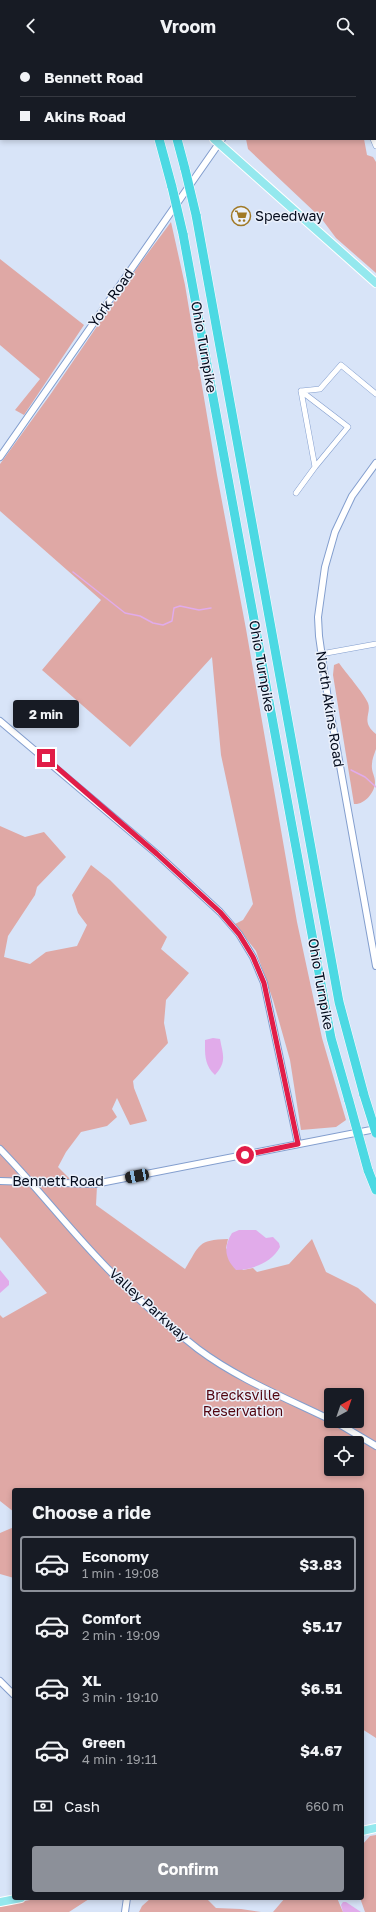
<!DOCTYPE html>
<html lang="en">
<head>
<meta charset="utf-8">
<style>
  :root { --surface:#171b24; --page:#242831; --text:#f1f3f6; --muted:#9ea1a6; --line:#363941; --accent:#8c9099 }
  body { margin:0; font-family:"Golos Text",sans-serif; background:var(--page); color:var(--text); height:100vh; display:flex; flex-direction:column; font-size:15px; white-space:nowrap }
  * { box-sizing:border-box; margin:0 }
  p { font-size:13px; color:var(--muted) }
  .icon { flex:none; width:22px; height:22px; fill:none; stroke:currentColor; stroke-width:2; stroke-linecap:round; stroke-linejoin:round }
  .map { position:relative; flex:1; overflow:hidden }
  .details { position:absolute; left:12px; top:1436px; width:352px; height:412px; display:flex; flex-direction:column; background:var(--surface); border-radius:4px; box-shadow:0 2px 6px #0003 }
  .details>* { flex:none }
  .banner { position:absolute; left:0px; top:0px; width:376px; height:88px; box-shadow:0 2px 6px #0003; display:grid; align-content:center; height:88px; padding:0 20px; background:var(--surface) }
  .needle { width:26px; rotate:40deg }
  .controls { position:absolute; left:324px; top:1336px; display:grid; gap:8px }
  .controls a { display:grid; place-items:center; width:40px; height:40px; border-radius:4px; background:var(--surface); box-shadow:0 2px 6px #0003; font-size:20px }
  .end { position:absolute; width:18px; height:18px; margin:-9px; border:5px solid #e11d48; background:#fff; box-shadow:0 0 0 2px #fff }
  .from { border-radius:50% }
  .bubble { position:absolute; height:28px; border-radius:4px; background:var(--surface); box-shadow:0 2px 6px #0003; font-size:13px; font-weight:700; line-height:28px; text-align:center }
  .car { position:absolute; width:12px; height:24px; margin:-12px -6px; border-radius:5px; box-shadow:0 0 3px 1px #0007; background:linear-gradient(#222 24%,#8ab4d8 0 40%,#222 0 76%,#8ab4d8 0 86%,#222 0) }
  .banner b { display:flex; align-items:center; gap:14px; height:38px; font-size:15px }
  .banner b+b { border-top:1px solid var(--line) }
  .banner i { width:10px; height:10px; background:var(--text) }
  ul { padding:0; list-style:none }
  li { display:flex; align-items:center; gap:12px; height:56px; margin:0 8px 6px; padding:0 12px; border:2px solid transparent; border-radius:4px }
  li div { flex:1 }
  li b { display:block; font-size:15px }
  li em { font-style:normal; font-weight:700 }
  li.selected { border-color:var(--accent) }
  li>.icon { width:36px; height:36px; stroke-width:1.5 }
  h2 { padding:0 20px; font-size:18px; line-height:48px }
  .pay { display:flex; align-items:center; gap:10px; height:44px; padding:0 20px; font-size:15px }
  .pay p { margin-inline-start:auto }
  .cta { display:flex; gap:8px; margin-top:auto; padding:8px 20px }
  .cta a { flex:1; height:46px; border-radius:4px; background:var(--accent); color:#fff; font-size:16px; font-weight:700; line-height:46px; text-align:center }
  header { display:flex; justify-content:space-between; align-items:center; height:52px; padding:0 20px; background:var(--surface); font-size:18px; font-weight:700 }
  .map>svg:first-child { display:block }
  .green { fill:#dfa8a5; fill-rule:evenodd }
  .water { fill:#e1abea }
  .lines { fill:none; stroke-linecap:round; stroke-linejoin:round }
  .stream { stroke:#e1abea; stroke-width:1.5 }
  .minor-casing { stroke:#839ece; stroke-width:6 }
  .tertiary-casing { stroke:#839ece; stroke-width:8 }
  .primary-casing { stroke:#fff; stroke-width:10 }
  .motorway-casing { stroke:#fff; stroke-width:10 }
  .minor { stroke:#fff; stroke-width:5 }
  .tertiary { stroke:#fff; stroke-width:6 }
  .primary { stroke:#94e8ee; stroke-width:8 }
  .motorway { stroke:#4cd9e3; stroke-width:9 }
  .motorway-bridge-casing { stroke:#fff; stroke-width:10; stroke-linecap:butt }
  .motorway-bridge { stroke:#4cd9e3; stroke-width:9 }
  .route { stroke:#e11d48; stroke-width:5 }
  .labels { text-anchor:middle; stroke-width:3; stroke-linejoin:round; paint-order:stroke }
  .poi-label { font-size:14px; fill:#040b1c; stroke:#eaf0fb; text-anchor:start }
  .street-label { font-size:14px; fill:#040b1c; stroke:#eaf0fb }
  .park-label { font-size:14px; fill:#52040f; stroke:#eaf0fb }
</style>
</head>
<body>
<header><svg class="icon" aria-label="back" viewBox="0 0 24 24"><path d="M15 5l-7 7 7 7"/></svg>Vroom<svg class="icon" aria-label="search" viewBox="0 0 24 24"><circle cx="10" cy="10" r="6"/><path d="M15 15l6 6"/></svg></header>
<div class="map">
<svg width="376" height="1860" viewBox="0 0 376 1860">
  <rect width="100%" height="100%" fill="#d8e4f8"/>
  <path class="green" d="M246 87H364L367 103 373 105 376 110V221L336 186 321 166 248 97Z
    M171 170 185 233 217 423 246 577 297 870 322 986 346 1068 336 1075 301 1078 290 1008 273 948 256 899 235 872 243 868 253 852 221 703 212 605 130 695 42 618 101 548 0 459V412L50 343 139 213Z
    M0 207 84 273 24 363 15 358 40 327 0 293Z
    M339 611C346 621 363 640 368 651 372 662 360 669 376 682 376 687 376 693 376 697 374 703 372 707 372 712 371 719 375 724 375 730 375 741 364 753 354 752L333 623 334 613Z
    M0 774 25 785 44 780 66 805 37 835 35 843 8 884 4 905 30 912 46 900 77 894 87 873 78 861 72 843 91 813 110 828 167 885 161 897 189 921 166 948 164 971 168 991 133 1029 134 1036 147 1069 130 1073 117 1046 112 1057 117 1065 107 1074 81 1080 66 1100 58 1115 76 1133 97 1134 96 1153 185 1217C200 1193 197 1188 228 1187L226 1196 243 1218 253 1216 257 1220 289 1212 312 1187 326 1220 358 1236 376 1252V1686L362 1677V1438H14V1460L0 1449V1263L3 1266 47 1241 0 1185ZM331 1343H357V1369H331ZM331 1391H357V1417H331Z
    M14 1475V1526L0 1522V1481Z
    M376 1783V1860H365L360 1846H362V1793L370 1784Z
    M40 1846H89V1847L69 1860H0V1854Z
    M151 1846H206L216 1856 241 1857 261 1860H139L142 1854Z
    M285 1846H337L343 1860H273Z"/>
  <path class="water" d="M213 986 220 987C223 1003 227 1010 215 1023 204 1013 205 1002 205 988Z
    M239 1178H256L266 1186 273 1185 279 1191 280 1195C272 1210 253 1218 236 1218 225 1207 223 1195 232 1181Z
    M0 1218 9 1229V1233L0 1241Z
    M343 1850H346L361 1860H343L341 1853Z"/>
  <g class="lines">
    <path class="stream" d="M73 520 125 561 140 564 153 571 163 573 172 569 174 556 180 554 199 558 211 556
      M351 718 365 725 376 735"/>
    <g class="minor-casing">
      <path id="minor" d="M375 81 376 79
        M373 87 376 94
        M301 339 320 337 341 313 376 342
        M301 339 315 415
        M296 441 315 415 348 375 301 339
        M321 602 376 592"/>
    </g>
    <g class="tertiary-casing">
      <path id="tertiary" d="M282 1 283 0
        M0 405 222 87
        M376 411 352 444 335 480 325 515 318 565 319 584 328 647 376 914
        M0 669 157 802 220 860 239 882 253 905 264 931 298 1092
        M0 1097C41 1139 78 1189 120 1229 144 1253 171 1276 198 1297 238 1327 286 1346 331 1368
        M0 1129 95 1132 376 1077
        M334 1369 376 1394
        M0 1629 14 1643
        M125 1860 127 1846"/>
    </g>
    <g class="primary-casing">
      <path id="primary" d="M110 0V1
        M123 0 124 1
        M214 87 376 231
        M362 1779 376 1776
        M0 1850 21 1846"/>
    </g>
    <g class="motorway-casing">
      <path id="motorway" d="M134 0V1
        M155 0V1
        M159 87 172 135
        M177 87 185 117
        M196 163 339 950 364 1043
        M183 182 331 986 349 1049
        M368 1118 376 1138"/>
    </g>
    <use href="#minor" class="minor"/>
    <use href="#tertiary" class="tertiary"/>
    <use href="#primary" class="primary"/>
    <use href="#motorway" class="motorway"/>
    <g class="motorway-bridge-casing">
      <path id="motorway-bridge" d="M185 117 196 163
        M172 135 183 182
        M364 1043 376 1081
        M349 1049 368 1118"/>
    </g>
    <use href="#motorway-bridge" class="motorway-bridge"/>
  </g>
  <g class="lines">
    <path class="route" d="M46 706 157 802 220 860 239 882 253 905 264 931 298 1092 245 1103"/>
  </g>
  <defs>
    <g id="supermarket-ring" transform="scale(1)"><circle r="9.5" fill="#eaf0fb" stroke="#a07926" stroke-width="1.5"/><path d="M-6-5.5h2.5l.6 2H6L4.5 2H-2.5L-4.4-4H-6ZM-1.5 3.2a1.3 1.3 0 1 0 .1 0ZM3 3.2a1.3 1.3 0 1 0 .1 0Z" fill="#a07926"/></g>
  </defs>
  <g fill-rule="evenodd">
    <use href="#supermarket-ring" x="241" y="164"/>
  </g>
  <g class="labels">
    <g class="poi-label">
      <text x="255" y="169">Speedway</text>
    </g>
    <g class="street-label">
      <text transform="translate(111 246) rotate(-55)" y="5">York Road</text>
      <text transform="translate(204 295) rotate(80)" y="5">Ohio Turnpike</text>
      <text transform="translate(262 614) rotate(80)" y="5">Ohio Turnpike</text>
      <text transform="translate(330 657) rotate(81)" y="5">North Akins Road</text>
      <text transform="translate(321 932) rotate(80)" y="5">Ohio Turnpike</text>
      <text x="58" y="1134">Bennett Road</text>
      <text transform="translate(149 1253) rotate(42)" y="5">Valley Parkway</text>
    </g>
    <g class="park-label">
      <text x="243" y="1348">Brecksville<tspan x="243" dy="16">Reservation</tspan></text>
    </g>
  </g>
</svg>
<div class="controls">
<a><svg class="needle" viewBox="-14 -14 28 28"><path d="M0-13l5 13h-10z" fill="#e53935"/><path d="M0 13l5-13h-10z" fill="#9ea1a6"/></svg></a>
<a><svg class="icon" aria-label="locate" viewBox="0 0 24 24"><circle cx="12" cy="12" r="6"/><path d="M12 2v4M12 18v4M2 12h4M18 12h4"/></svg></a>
</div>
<i class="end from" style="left:245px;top:1103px"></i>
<i class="end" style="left:46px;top:706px"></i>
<div class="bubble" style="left:13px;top:648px;width:66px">2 min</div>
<i class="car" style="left:137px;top:1124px;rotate:259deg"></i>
<div class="banner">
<b><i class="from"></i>Bennett Road</b>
<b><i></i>Akins Road</b>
</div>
<section class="details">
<h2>Choose a ride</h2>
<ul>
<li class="selected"><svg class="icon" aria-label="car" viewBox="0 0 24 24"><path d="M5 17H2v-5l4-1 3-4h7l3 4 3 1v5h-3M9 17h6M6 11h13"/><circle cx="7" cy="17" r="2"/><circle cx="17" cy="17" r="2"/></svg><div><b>Economy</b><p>1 min · 19:08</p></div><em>$3.83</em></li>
<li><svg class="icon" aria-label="car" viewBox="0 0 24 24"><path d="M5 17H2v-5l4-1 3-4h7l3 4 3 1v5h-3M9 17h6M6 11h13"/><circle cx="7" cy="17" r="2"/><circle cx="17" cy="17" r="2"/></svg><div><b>Comfort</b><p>2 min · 19:09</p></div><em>$5.17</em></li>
<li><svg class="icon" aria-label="car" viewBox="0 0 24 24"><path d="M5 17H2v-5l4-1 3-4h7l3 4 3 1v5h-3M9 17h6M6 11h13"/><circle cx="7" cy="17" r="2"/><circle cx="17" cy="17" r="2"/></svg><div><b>XL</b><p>3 min · 19:10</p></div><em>$6.51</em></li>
<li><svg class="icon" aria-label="car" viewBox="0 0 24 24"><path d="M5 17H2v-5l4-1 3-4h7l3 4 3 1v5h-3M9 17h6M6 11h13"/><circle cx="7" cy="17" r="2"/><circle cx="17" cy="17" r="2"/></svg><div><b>Green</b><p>4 min · 19:11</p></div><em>$4.67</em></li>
</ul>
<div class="pay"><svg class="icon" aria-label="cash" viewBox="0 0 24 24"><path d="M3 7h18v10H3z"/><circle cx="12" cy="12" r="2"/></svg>Cash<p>660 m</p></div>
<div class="cta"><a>Confirm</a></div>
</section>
</div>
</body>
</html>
